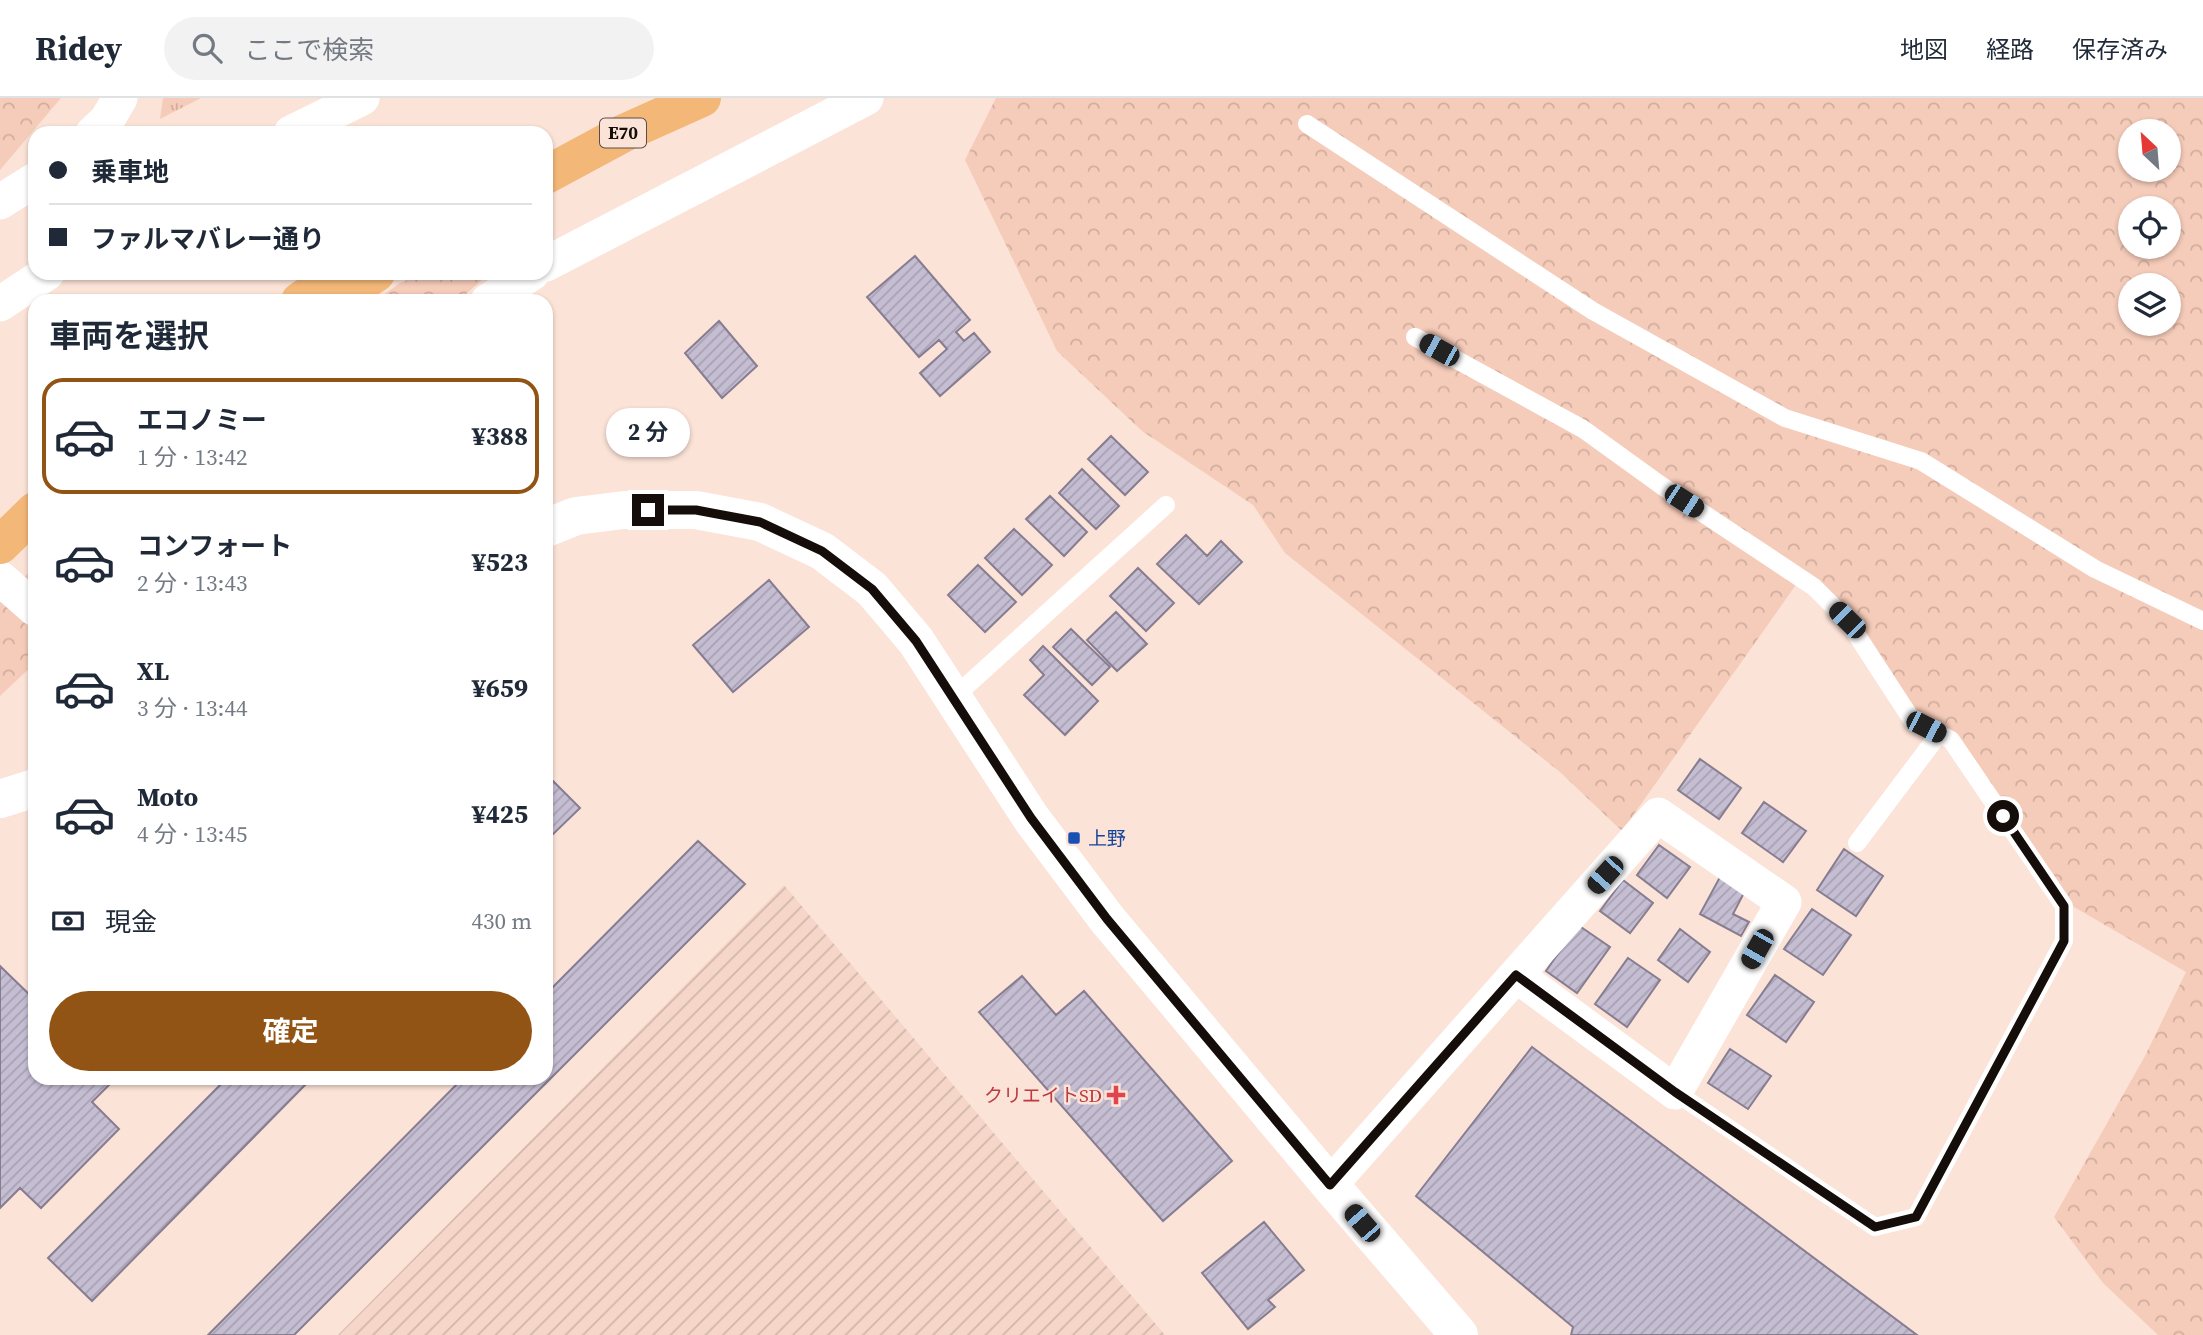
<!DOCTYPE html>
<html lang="ja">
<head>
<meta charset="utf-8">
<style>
  :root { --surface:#fff; --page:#f2f2f3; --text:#1f2937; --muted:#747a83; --line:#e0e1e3; --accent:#915415 }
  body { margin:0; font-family:"Source Serif 4","Noto Sans JP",serif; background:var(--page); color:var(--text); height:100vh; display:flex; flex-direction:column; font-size:26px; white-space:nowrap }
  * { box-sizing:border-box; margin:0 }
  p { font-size:23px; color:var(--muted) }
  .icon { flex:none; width:38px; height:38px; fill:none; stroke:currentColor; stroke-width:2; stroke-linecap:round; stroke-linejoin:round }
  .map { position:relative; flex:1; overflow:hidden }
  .details { position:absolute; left:28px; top:196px; width:525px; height:791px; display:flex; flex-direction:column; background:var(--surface); border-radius:21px; box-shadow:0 2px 5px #0004 }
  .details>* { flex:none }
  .top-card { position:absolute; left:28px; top:28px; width:525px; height:154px; border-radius:21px; box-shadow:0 2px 5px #0004; display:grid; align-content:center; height:154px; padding:0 21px; background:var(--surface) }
  .needle { width:46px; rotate:334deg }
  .fabs { position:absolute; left:2118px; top:21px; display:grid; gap:14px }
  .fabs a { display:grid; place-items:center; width:63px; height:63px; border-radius:50%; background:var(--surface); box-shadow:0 2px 5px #0004; font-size:35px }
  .end { position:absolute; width:32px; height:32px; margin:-16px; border:9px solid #150d0a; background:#fff; box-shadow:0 0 0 4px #fff }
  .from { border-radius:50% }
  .bubble { position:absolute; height:49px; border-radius:24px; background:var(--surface); box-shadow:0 2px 5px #0004; font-size:23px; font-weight:700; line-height:49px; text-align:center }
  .car { position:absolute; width:21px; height:42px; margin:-21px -10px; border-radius:9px; box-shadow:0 0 5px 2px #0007; background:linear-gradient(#222 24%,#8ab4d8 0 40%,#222 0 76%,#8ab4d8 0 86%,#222 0) }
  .top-card b { display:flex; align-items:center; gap:24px; height:66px; font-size:26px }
  .top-card b+b { border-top:2px solid var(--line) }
  .top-card i { width:18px; height:18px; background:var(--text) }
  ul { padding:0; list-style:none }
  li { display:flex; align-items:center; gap:21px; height:116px; margin:0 14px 10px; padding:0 7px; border:4px solid transparent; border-radius:21px }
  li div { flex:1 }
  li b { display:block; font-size:26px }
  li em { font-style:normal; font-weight:700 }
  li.selected { border-color:var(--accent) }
  li>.icon { width:63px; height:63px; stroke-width:1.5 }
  h2 { padding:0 21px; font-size:32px; line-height:84px }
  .pay { display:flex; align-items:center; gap:18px; height:77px; padding:0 21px; font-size:26px }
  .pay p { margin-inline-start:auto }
  .cta { display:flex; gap:14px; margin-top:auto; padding:14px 21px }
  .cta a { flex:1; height:80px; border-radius:42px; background:var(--accent); color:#fff; font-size:28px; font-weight:700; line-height:80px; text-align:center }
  header { display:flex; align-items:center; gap:42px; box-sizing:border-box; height:98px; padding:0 35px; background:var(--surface); border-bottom:2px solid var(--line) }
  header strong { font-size:33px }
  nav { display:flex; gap:38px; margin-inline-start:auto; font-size:24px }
  .search { width:490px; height:63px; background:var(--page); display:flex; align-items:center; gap:18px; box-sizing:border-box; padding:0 24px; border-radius:38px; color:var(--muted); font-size:26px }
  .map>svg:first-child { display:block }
  .industrial { fill:url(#industrial-furrows) }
  .grass { fill:url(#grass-tufts) }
  .forest { fill:url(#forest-crowns); fill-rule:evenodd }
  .building { fill:url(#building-hatch); stroke:#867d91; stroke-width:2 }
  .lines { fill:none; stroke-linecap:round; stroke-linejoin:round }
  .service { stroke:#fff; stroke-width:18 }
  .minor { stroke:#fff; stroke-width:35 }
  .tertiary { stroke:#fff; stroke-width:38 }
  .motorway { stroke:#f3b878; stroke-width:38 }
  .route { stroke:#150d0a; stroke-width:9 }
  .transit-dot { fill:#1a4fb4; stroke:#fce3d8; stroke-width:2.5 }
  .health-dot { fill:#e0444e; stroke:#fce3d8; stroke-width:2.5 }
  .labels { text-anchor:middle; stroke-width:5; stroke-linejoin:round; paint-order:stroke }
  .shield { fill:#fce3d8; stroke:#5a4d48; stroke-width:2 }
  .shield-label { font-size:18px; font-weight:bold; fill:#150d0a }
  .transit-label { font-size:19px; fill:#164399; stroke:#fce3d8; text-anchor:start }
  .health-label { font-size:19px; fill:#be3a42; stroke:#fce3d8; text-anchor:end }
</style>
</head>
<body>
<header>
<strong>Ridey</strong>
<div class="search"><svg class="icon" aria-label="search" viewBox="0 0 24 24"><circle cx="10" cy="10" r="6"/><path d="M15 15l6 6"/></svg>ここで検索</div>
<nav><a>地図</a><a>経路</a><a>保存済み</a></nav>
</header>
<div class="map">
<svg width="2203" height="1237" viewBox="0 0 2203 1237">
  <defs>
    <pattern id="industrial-furrows" width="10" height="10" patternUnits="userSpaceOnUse" patternTransform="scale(1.75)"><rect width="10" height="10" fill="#f6d6c8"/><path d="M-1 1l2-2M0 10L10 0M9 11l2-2" fill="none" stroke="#d2b6aa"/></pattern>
    <pattern id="grass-tufts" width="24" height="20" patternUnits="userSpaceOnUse" patternTransform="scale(1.75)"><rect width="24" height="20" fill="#f5cbb9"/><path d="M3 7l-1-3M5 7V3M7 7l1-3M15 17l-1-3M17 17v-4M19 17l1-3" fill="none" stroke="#d1ad9e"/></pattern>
    <pattern id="forest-crowns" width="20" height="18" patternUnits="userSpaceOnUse" patternTransform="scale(1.75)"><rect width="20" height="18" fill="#f5cbb9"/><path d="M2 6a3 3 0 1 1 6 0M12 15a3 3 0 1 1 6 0" fill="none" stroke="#d1ad9e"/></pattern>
    <pattern id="building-hatch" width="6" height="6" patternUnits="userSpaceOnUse" patternTransform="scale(1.75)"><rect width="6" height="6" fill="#c5bdd2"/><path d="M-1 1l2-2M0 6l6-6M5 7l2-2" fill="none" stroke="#a8a1b3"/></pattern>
  </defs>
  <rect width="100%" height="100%" fill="#fce3d8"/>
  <path class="industrial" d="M784 787 1165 1237H338Z"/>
  <path class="grass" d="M163 0H201L160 21Z"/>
  <path class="forest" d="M0 0H61L0 72Z
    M996 0H2203V1237H2158L2103 1185 2054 1119 2145 958 2186 874 2074 809 2018 739 1939 636 1888 585 1805 474 1622 733 1560 674 1285 455 1253 407 1142 333 1057 253 965 62ZM2130 33H2168V72H2130ZM2130 110H2168V149H2130ZM2130 187H2168V226H2130Z
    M425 175H483V181L458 203H375L400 185Z
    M35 468V565L0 598V504Z"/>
  <path class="building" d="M915 158 970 222 956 234 964 243 974 235 990 254 940 298 920 275 947 251 939 242 919 259 867 199Z
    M719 223 757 268 722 300 685 255Z
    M1111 338 1148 374 1125 397 1088 361Z
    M1082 371 1119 408 1096 431 1059 395Z
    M1050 398 1087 434 1064 458 1026 421Z
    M1014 431 1052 467 1022 497 985 460Z
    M1186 437 1207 458 1221 443 1242 464 1199 506 1157 466Z
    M978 467 1016 504 985 534 948 497Z
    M1138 470 1174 505 1146 533 1110 498Z
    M769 482 809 529 733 594 693 547Z
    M1116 514 1147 546 1117 573 1087 542Z
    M1071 531 1110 569 1092 587 1053 549Z
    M1043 548 1098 603 1065 637 1024 597 1044 577 1030 562Z
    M1700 661 1741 690 1719 721 1678 692Z
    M546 676 580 710 546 743Z
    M1764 704 1806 733 1783 764 1742 735Z
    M698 743 745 786 294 1237H208L463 980H546V896Z
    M1659 747 1690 769 1667 800 1637 777Z
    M1844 751 1883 778 1856 818 1817 792Z
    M1720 779 1745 793 1733 816 1749 824 1741 838 1700 816Z
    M1623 782 1653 805 1630 835 1600 813Z
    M1812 811 1851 837 1823 877 1784 851Z
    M1578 827 1610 849 1577 895 1546 873Z
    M1680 831 1710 854 1688 884 1658 862Z
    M1628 860 1660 882 1627 929 1595 906Z
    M0 868 35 902V980L115 981 92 1004 119 1031 41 1110 20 1090 0 1110Z
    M1775 877 1814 904 1786 944 1747 917Z
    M1022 878 1056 917 1084 893 1232 1063 1163 1123 979 914Z
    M1532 949 1917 1237H1571L1573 1229 1416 1098Z
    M1730 951 1771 978 1748 1011 1708 985Z
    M227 980H312L92 1203 48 1160Z
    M1264 1124 1304 1172 1268 1202 1275 1209 1248 1231 1202 1175Z"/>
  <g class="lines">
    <path class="service" d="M1307 26 1593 213 1785 320 1921 363 2095 471 2203 523
      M1415 239 1583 331 1662 388 1814 489 1847 522 1912 622 1951 642 2064 808V843L1916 1119 1875 1129 1675 994
      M953 600 1166 407
      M1857 745 1939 636"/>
    <path class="minor" d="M93 35 107 22 120 0
      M291 35 362 0
      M0 104 35 82
      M546 166 866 0
      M488 203 532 175
      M0 206 47 175
      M0 480 35 511
      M1330 1087 1658 717 1784 804 1675 994 1516 877"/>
    <path class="tertiary" d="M546 430 576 418 624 412H696L760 424 822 453 872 491 916 543 1031 720 1107 821 1330 1087 1459 1237
      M0 701 35 690"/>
    <path class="motorway" d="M546 77 624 35 702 0
      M300 203 341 175
      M333 203 376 175
      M0 447 35 413"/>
  </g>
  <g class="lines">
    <path class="route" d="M648 412H696L760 424 822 453 872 491 916 543 1031 720 1107 821 1330 1087 1516 877 1675 994 1875 1129 1916 1119 2064 843V808L2003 718"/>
  </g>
  <rect class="transit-dot" x="1067" y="733" width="14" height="14" rx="3.5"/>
  <path class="health-dot" d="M1112.5 986.5h7v7h7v7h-7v7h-7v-7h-7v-7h7z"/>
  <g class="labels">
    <rect class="shield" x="600" y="20.5" width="46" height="29" rx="5"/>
    <g class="shield-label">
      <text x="623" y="41">E70</text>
    </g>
    <g class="transit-label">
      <text x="1088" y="747">上野</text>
    </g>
    <g class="health-label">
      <text x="1102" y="1004">クリエイトSD</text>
    </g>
  </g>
</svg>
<div class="fabs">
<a><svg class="needle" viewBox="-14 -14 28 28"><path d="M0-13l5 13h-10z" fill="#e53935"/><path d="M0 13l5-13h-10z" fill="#747a83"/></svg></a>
<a><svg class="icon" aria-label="locate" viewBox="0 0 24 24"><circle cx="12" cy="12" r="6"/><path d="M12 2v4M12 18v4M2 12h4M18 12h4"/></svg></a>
<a><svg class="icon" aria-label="layers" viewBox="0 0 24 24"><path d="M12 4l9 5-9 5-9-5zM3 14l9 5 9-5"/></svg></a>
</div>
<i class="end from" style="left:2003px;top:718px"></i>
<i class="end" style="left:648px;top:412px"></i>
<div class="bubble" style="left:606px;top:310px;width:84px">2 分</div>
<i class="car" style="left:1439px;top:252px;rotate:299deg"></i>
<i class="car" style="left:1684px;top:403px;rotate:123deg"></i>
<i class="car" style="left:1847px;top:522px;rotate:315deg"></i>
<i class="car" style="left:1926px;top:629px;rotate:117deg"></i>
<i class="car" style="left:1605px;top:777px;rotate:222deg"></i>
<i class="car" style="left:1757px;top:851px;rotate:210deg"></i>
<i class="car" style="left:1362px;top:1125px;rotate:319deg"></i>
<div class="top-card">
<b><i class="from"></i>乗車地</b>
<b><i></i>ファルマバレー通り</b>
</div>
<section class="details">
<h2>車両を選択</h2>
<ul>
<li class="selected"><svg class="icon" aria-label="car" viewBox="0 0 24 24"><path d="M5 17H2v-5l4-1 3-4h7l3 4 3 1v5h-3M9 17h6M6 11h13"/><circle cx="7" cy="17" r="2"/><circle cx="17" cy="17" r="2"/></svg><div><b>エコノミー</b><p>1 分 · 13:42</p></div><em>¥388</em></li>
<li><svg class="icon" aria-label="car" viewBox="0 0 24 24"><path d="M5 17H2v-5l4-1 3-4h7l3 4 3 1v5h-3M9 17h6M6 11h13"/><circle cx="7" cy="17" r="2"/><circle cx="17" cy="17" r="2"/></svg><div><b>コンフォート</b><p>2 分 · 13:43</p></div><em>¥523</em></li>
<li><svg class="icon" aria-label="car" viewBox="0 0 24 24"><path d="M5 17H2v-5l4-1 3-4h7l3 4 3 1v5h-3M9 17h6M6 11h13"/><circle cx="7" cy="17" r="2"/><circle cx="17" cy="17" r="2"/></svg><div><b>XL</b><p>3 分 · 13:44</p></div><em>¥659</em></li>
<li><svg class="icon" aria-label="car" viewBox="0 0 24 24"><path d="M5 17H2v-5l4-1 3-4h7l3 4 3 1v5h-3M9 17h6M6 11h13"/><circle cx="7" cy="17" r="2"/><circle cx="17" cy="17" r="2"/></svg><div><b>Moto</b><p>4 分 · 13:45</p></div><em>¥425</em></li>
</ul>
<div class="pay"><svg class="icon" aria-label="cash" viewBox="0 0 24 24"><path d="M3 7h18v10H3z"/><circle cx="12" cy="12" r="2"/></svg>現金<p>430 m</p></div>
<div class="cta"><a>確定</a></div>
</section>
</div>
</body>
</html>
